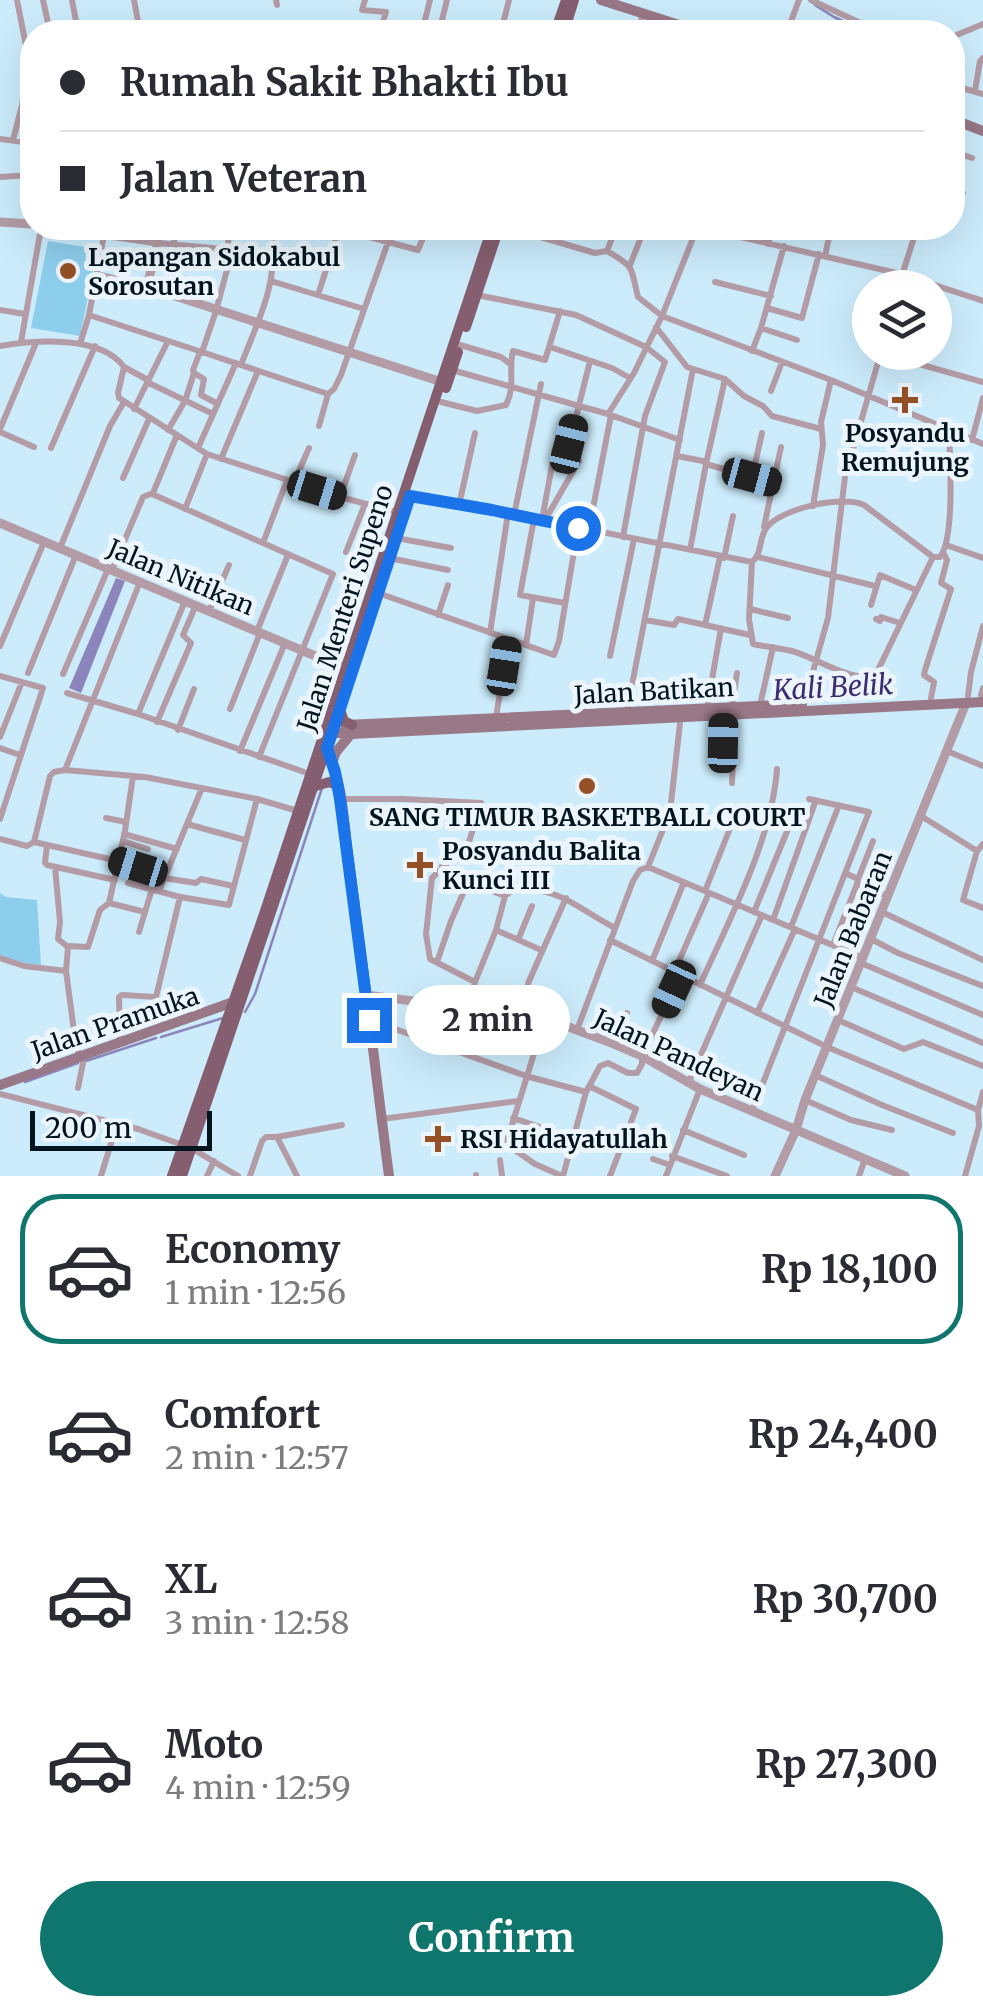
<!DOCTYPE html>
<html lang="en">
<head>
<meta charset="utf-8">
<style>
  :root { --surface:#fff; --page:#f7f7f7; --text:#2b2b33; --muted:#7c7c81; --line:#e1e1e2; --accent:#0f766e }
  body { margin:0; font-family:Merriweather,serif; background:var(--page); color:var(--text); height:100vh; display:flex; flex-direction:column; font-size:38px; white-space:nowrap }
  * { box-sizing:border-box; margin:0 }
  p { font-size:32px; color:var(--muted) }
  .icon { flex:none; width:55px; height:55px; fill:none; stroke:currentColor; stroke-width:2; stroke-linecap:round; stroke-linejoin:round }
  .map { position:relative; height:1176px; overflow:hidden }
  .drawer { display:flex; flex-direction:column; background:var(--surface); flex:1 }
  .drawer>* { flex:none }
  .banner { position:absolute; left:20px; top:20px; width:945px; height:220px; border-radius:40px; box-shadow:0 10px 40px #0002; display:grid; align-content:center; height:220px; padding:0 40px; background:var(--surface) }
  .controls { position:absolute; left:852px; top:270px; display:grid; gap:20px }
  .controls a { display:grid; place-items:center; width:100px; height:100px; border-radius:50%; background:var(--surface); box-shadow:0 10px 40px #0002; font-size:50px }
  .scale { position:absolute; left:30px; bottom:25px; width:182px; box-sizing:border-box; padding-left:10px; border:5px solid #02151e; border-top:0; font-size:28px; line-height:35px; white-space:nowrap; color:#02151e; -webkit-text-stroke:8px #ebf5fb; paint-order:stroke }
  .end { position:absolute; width:45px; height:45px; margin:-22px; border:12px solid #1a73e8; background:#fff; box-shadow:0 0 0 5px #fff }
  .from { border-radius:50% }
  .bubble { position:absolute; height:70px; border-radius:35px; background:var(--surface); box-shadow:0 10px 40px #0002; font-size:32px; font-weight:700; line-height:70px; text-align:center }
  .car { position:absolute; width:30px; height:60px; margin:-30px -15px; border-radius:12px; box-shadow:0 0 8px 2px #0007; background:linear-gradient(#222 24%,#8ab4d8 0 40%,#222 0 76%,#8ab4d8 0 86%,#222 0) }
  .banner b { display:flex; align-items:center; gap:35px; height:95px; font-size:38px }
  .banner b+b { border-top:2px solid var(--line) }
  .banner i { width:25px; height:25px; background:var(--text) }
  ul { padding:18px 0 0; list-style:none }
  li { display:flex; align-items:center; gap:30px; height:150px; margin:0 20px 15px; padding:0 20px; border:5px solid transparent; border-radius:40px }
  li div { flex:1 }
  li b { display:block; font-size:38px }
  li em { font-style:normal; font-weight:700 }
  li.selected { border-color:var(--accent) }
  li>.icon { width:90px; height:90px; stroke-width:1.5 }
  .button { display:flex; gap:20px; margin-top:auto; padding:20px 40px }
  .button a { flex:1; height:115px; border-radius:60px; background:var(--accent); color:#fff; font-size:40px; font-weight:700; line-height:115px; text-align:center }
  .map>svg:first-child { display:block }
  .green { fill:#8eceed }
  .water { fill:#8c85bc }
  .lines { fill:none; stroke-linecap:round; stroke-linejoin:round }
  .stream { stroke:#8c85bc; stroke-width:2.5 }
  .minor { stroke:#b39ca6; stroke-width:6 }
  .tertiary { stroke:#b39ca6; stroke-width:9 }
  .secondary { stroke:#997887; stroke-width:10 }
  .primary { stroke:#855f70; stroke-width:10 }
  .route { stroke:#1a73e8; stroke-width:12 }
  .poi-dot { fill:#955025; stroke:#ebf5fb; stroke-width:4 }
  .labels { text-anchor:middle; stroke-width:10; stroke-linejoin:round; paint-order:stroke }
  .poi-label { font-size:25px; font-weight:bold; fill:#02151e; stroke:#ebf5fb; text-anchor:start }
  .street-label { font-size:25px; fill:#02151e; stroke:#ebf5fb }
  .water-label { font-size:28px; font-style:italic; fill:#3c2c70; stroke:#ebf5fb }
</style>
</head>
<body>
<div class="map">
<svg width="983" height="1176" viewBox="0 0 983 1176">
  <rect width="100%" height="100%" fill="#ccecfc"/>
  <path class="green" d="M48 241 98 249 80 336 31 328Z
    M0 893 6 897 37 900 41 965 19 962 0 955Z"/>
  <path class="water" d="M116 578 125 581 81 693 69 688Z"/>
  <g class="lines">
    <path class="stream" d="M815 5 834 17 867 32
      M245 1012 255 994 322 788
      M161 1037 223 1018
      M86 1061 156 1038
      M25 1082 78 1063"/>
    <path class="minor" d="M43 0 50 32
      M72 0 78 32
      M134 0 140 32
      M276 0 277 5
      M365 0 362 10 386 12 380 32
      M811 0 880 32
      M422 32 430 0
      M439 32 447 0
      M501 32 509 0
      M640 32 642 15
      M787 32 799 0
      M952 37 983 24
      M952 85 983 94
      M975 91 980 61 983 58
      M0 139 32 143
      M13 140 22 105 28 56 17 0
      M952 151 972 158
      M0 177 32 175
      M952 189 963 193
      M510 228 595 253 607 251C636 268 630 266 638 297L662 316 831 380 983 444
      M701 228 901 274 983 301
      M339 229 418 250 427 228
      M158 243 255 252 271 256C278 282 251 338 241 365
      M768 244 773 228
      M173 245 178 228
      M227 250 230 228
      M232 251 216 311 202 352 328 394 334 389 341 375 393 228
      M607 251 616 228
      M271 256 274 243
      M825 256 831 228
      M630 265 644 230
      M100 275 148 286
      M271 281 364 309
      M715 282 771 296
      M898 288 917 228
      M318 295 339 229
      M477 295 576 315 646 347 665 362 645 416 623 537
      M767 308 802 318 819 254
      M0 310 25 314
      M89 315 202 352
      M656 327 687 367 725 379 744 396 763 406 772 416 821 429
      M761 328 797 340
      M21 342 41 228
      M80 344 89 315 104 235
      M460 345 501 357 510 364
      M0 346C35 340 101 335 124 367L118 393 119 398 207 454 340 497 404 514
      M550 347 612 368 630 378
      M752 351 761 328 784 246
      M200 352 193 370 194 373 204 379 201 395 218 404
      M880 353 983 382
      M124 367 148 380
      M452 370 608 414 680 440
      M147 382 213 414
      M771 391 782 362
      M441 402 477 411 506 405C516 386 508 370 513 351L545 360 560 311
      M134 409 168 341
      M608 414 634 373 662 316 697 228
      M319 426 328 394
      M0 429 36 343
      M168 430 185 401 194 373
      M0 432 34 447
      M972 440 983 398
      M51 448 95 346
      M198 448 236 363
      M677 456 703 461 706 464 773 483
      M910 458C922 452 937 459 950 463
      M221 459 258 371
      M752 477 762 433
      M123 478 149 419
      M294 482 309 448
      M152 494 333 574 259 757
      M404 496 492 510 752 562C763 553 758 538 767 527 783 508 842 495 864 505L933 557H940C955 539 950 457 949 431
      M340 497 355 455
      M459 505 475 433
      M813 506 823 445 821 422 831 380
      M185 509 207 454
      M514 515 541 384
      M534 519 520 595 565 603
      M542 520 555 449H568L590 361
      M545 520 579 461
      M764 527 781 447
      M589 529 611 415
      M396 538 451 548
      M263 543 287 480
      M946 545 983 558
      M60 548 110 426 124 402
      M690 550 706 464 725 379
      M346 552 365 504
      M758 557 875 586
      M389 558 448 570
      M724 558 733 516
      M752 562 749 619 753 644C766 647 779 648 792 651 815 657 855 685 876 674L933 557
      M112 570 143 497 153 493 177 435
      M378 593 554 655 559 641 578 528
      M871 605 880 575 916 590
      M750 609 788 618
      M209 611 229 565
      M438 615 448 585
      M876 619 880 621 881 617 900 623
      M645 620 674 625 678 619 750 635
      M705 625 720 557
      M257 631 288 555
      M490 633 508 513
      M526 645 533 598
      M0 646 44 542
      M610 656 634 539
      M28 673 76 555
      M63 674 108 569
      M0 676 43 688 0 819
      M67 693 138 714 310 774
      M981 695 983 688
      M968 696 971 672 983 626
      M931 698 934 682 924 675 925 670 951 589 941 583 947 560 944 554
      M760 705 773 647
      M732 706 737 673
      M803 707 828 618 845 477 881 352
      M707 708 721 628
      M230 709 260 633
      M627 711 693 369
      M138 714 185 601
      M496 717 509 639
      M157 722 191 643 183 635 196 605
      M178 730 194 689
      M0 737 22 682
      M0 748 20 755
      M240 751 285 643
      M947 751 983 766
      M722 769 723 715
      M65 770 140 582
      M732 783 735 716
      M340 799H404L481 803 469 842 432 878 426 934 430 959 475 982
      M921 816 977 851 983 844
      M106 818 126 822
      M187 824 245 840
      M124 834 177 849
      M0 839 27 846 34 842 50 776 54 772 65 770 145 777 257 799 298 811
      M123 841 148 849
      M34 842 118 861 165 875
      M47 845 45 863 47 865 115 880
      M977 851 963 900 983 908
      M442 866 468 882 505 896
      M55 867 60 922 58 939 68 947 66 971 76 1046 83 1063 78 1088
      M648 867 863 958
      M845 873 858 879 857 884 888 896
      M164 878 196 883 201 879 233 886
      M858 879 873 841
      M159 891 202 788
      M705 891 735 816
      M180 897 229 905 257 799
      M109 903 145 912
      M754 912 795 812
      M882 912 983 960
      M773 920 816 800
      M791 927 839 805
      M139 932 152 889
      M871 939 898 953 983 986
      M518 940 532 906
      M610 940 827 1047 978 1110
      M833 945 857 884
      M68 946 88 947 100 910 109 903 125 831 133 776
      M541 950 496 930 505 896 515 888C563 889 575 907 615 928
      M0 958 24 966 66 971
      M652 961 684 882
      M437 962 451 921 468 882
      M861 963 983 1015
      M674 972 709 893
      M700 985C729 920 772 840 777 769
      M851 987 983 1043
      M468 1008 475 982 496 930
      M757 1013 795 929
      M519 1014 529 981 566 898
      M545 1018 506 1144 535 1164 562 1176
      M370 1020 526 1076 586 1092
      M838 1020 904 1049 923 1042 983 1066
      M577 1030 633 881 640 870 648 867 670 812 681 714
      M120 1042 119 997 122 995 156 997 180 897 128 883
      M614 1044 627 1013
      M815 1075 882 1105 953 1133
      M689 1082 762 915
      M589 1086 636 1109 610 1176
      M0 1094 138 1129 191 1148 238 1176
      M805 1100 851 1120 892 1130
      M752 1111 869 812 809 799
      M513 1118 573 1138
      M382 1119 518 1101
      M683 1130 744 1155
      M277 1137 297 1176
      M672 1156 727 1176
      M653 1159 670 1165
      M500 1160 502 1176
      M476 1175V1176
      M101 1176 117 1124
      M207 1176 214 1161
      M250 1176 262 1141 266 1137H277L342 1125
      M563 1176 586 1092 600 1066 608 1063 628 1073H637L642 1064V1056L674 989
      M666 1176 700 1089
      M859 1176 865 1159
      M965 1176 979 1126 978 1110 983 1092"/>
    <path class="tertiary" d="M0 222 32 224
      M60 228 158 242 148 282 150 288 445 383
      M0 523 346 669
      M366 995 545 1018 614 1044 642 1056 700 1089 905 1176
      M775 1176 796 1130 805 1100 966 703"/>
    <path class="secondary" d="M601 0 701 32
      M952 119 983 131
      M345 725 802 704
      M325 732 351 734 983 702
      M322 744C342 767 344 824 348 855 363 962 375 1069 389 1176
      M332 763 336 752 351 734
      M0 1085 239 1000"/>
    <path class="primary" d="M555 32 566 0
      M564 32 574 0
      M466 327 499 228
      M446 388 458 352
      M340 710 344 721 352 725
      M313 787 329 782 337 785
      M172 1176 264 914 492 228
      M182 1176 348 684"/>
  </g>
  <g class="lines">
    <path class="route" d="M369 1020 340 799 335 772 327 748 410 496 492 510 578 528"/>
  </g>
  <g class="poi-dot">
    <circle cx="68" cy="271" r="10"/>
    <path d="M900 385h10v10h10v10h-10v10h-10v-10h-10v-10h10z"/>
    <circle cx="587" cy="786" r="10"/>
    <path d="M415 850h10v10h10v10h-10v10h-10v-10h-10v-10h10z"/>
    <path d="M433 1124h10v10h10v10h-10v10h-10v-10h-10v-10h10z"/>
  </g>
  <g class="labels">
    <g class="poi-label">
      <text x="88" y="266">Lapangan Sidokabul<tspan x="88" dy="29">Sorosutan</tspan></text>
      <text x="905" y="442" text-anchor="middle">Posyandu<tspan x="905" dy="29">Remujung</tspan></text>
      <text x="587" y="826" text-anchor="middle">SANG TIMUR BASKETBALL COURT</text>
      <text x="442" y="860">Posyandu Balita<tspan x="442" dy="29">Kunci III</tspan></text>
      <text x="460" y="1148">RSI Hidayatullah</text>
    </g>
    <g class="street-label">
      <text transform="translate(181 577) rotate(23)" y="9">Jalan Nitikan</text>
      <text transform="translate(345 608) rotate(-72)" y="9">Jalan Menteri Supeno</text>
      <text transform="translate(654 691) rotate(-3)" y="9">Jalan Batikan</text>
      <text transform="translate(853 929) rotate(-68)" y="9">Jalan Babaran</text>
      <text transform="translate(115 1023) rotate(-19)" y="9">Jalan Pramuka</text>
      <text transform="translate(679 1055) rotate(25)" y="9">Jalan Pandeyan</text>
    </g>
    <g class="water-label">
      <text transform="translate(833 687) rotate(-3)" y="10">Kali Belik</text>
    </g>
  </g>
</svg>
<div class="controls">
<a><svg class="icon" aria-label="layers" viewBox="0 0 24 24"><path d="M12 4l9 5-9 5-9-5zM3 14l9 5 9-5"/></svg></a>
</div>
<div class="scale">200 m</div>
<i class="end from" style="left:578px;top:528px"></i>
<i class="end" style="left:369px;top:1020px"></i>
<div class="bubble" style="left:405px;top:985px;width:165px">2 min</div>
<i class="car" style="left:569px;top:444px;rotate:14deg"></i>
<i class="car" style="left:752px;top:477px;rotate:105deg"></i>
<i class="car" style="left:317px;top:490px;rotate:107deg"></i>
<i class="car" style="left:504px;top:666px;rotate:9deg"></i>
<i class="car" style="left:723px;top:743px;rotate:1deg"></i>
<i class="car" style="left:138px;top:867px;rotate:287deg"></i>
<i class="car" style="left:674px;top:989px;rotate:205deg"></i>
<div class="banner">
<b><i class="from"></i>Rumah Sakit Bhakti Ibu</b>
<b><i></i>Jalan Veteran</b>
</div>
</div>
<section class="drawer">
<ul>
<li class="selected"><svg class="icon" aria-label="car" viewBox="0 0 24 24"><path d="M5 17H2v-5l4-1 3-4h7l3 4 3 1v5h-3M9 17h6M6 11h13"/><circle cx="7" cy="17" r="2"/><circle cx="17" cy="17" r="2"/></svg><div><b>Economy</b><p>1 min · 12:56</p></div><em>Rp 18,100</em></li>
<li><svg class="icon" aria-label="car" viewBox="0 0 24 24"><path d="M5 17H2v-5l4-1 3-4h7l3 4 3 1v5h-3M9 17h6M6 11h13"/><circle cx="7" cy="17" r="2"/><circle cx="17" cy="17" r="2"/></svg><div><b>Comfort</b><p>2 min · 12:57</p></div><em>Rp 24,400</em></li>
<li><svg class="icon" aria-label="car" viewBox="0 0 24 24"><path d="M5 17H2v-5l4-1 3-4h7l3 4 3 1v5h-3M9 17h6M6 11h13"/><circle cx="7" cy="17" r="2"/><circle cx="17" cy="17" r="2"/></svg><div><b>XL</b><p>3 min · 12:58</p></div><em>Rp 30,700</em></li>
<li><svg class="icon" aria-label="car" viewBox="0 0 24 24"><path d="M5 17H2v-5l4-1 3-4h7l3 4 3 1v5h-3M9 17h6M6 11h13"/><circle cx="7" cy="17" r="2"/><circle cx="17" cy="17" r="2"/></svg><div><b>Moto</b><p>4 min · 12:59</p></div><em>Rp 27,300</em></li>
</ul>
<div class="button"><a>Confirm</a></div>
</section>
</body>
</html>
